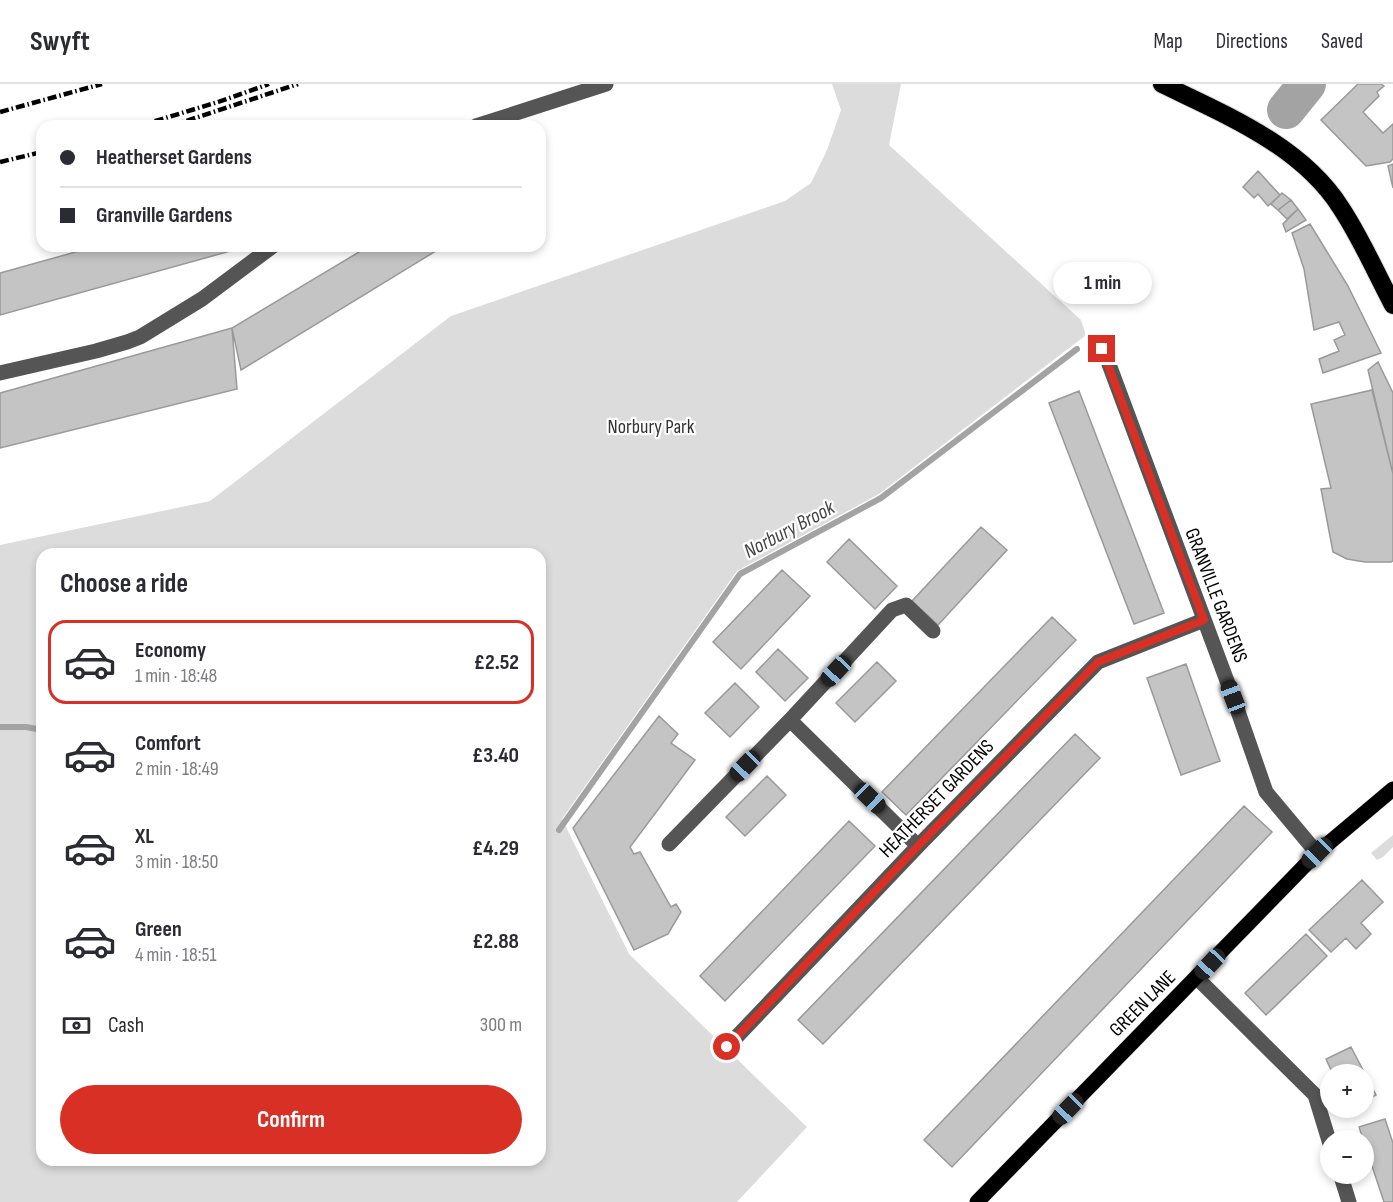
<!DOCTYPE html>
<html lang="en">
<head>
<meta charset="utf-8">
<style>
  :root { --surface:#fff; --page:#f2f2f3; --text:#2b2b33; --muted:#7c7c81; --line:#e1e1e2; --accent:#d93025 }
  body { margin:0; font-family:"Sofia Sans Condensed",sans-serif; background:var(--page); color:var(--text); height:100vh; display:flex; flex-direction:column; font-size:22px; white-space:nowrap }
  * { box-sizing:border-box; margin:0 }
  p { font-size:20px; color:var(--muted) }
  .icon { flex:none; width:33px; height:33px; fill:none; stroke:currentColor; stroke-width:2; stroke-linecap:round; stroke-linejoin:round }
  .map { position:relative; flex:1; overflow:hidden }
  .sheet { position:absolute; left:36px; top:464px; width:510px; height:618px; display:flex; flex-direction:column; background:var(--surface); border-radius:18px; box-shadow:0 3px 9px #0003 }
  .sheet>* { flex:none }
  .banner { position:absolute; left:36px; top:36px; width:510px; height:132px; border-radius:18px; box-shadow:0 3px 9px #0003; display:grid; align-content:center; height:132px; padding:0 24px; background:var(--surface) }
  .fabs { position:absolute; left:1320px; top:980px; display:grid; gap:12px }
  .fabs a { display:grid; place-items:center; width:54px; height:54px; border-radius:50%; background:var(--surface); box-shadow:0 3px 9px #0003; font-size:30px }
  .end { position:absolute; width:27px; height:27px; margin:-14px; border:8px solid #d93025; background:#fff; box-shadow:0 0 0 3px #fff }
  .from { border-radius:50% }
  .bubble { position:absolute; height:42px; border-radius:21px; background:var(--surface); box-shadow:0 3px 9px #0003; font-size:20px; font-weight:700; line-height:42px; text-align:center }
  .car { position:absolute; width:18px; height:36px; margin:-18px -9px; border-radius:8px; box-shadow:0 0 4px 2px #0007; background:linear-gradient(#222 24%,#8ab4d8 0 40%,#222 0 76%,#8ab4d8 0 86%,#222 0) }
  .banner b { display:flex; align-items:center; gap:21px; height:57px; font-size:22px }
  .banner b+b { border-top:2px solid var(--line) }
  .banner i { width:15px; height:15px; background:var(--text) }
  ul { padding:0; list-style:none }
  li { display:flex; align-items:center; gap:18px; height:84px; margin:0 12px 9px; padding:0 12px; border:3px solid transparent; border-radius:18px }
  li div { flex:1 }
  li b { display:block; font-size:22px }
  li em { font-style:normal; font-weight:700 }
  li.active { border-color:var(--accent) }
  li>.icon { width:54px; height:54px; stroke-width:1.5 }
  h2 { padding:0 24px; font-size:27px; line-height:72px }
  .pay { display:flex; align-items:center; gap:15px; height:66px; padding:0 24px; font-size:22px }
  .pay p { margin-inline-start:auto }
  .primary-button { display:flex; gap:12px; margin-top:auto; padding:12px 24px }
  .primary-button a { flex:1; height:69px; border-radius:36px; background:var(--accent); color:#fff; font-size:24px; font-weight:700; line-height:69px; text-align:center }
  header { display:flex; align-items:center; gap:36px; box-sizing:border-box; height:84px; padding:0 30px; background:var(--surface); border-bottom:2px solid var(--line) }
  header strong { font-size:28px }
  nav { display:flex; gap:33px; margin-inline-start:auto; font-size:21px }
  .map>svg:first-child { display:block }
  .green { fill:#dcdcdc; fill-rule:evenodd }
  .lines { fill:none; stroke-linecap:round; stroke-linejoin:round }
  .stream { stroke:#a3a3a3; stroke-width:6 }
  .river { stroke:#a3a3a3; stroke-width:38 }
  .building { fill:#c4c4c4; stroke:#999; stroke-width:1.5 }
  .major-casing { stroke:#dbdbdb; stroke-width:16 }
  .highway-casing { stroke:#dbdbdb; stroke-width:20 }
  .minor { stroke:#555; stroke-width:15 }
  .major { stroke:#000; stroke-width:15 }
  .highway { stroke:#000; stroke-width:18 }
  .rail { stroke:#000; stroke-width:4.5; stroke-dasharray:9 3 1.5 3; stroke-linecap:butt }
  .route { stroke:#d93025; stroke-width:8 }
  .labels { text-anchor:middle; stroke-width:4.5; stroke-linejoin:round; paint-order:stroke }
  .park-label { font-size:20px; fill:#333; stroke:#fff }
  .street-label { font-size:20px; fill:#000; stroke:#fff }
  .water-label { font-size:21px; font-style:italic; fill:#444; stroke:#fff }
</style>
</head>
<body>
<header>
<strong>Swyft</strong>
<nav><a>Map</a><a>Directions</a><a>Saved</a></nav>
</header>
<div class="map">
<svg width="1393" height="1118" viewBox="0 0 1393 1118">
  <rect width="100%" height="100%" fill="#fff"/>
  <path class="green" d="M832 0H901L889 61 1081 236 1086 251 879 410 737 487 562 735 629 870 807 1043 737 1118H0V461L210 417 451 232 785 117 811 99 827 66 841 26ZM42 470H540V1076H42Z
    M1393 751V763L1383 773 1377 776 1371 769Z"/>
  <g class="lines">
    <path class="stream" d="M0 643H26L42 646
      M559 746 740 490 881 414 1077 265"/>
    <path class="river" d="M1286 26 1307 0"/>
  </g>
  <path class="building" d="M1358 0H1381L1384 2 1377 8 1379 12 1363 28 1383 49 1393 40V75L1390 78 1366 82 1321 36Z
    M1393 80V104L1388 82Z
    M1258 87 1280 111 1268 122 1258 110 1254 114 1243 103Z
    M1282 109 1291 116 1278 126 1271 120Z
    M1291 116 1298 125 1287 135 1278 126Z
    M1298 125 1306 136 1286 148 1283 140Z
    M1310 140 1348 202 1381 269 1323 289 1319 275 1339 267 1334 256 1345 251 1339 238 1314 246 1304 185 1292 149Z
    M97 162H234V166L0 231V189Z
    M369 162H444L241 286 232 244Z
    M232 244 237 305 0 364V309Z
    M1378 278 1393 309V390L1368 286Z
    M1372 306 1393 390V477L1391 478H1365L1347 475 1333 468 1321 405 1331 404 1311 320Z
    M1079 307 1164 529 1134 540 1049 319Z
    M981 443 1007 466 938 541 912 517Z
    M849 455 897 502 875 525 827 478Z
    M782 486 810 512 741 585 713 558Z
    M1052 533 1076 556 906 731 882 708Z
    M778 565 808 594 785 617 756 588Z
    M877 578 896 597 855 638 836 619Z
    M1186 580 1220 677 1181 691 1147 594Z
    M735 599 759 623 730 653 705 629Z
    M659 632 678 650 671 659 695 676 630 763 634 770 640 768 671 823 676 820 681 828 668 850 634 866 573 744Z
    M1075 650 1100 674 823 960 798 936Z
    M767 692 786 711 745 752 726 733Z
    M1244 722 1272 748 952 1083 924 1056Z
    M849 737 875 762 725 917 700 892Z
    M1362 796 1383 818 1361 839 1371 850 1356 865 1346 854 1331 868 1309 846Z
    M1306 850 1327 872 1266 931 1245 909Z
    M1351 963 1376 1011 1364 1018V990H1333L1326 975Z
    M1385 1035 1393 1059V1118H1384L1359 1043Z"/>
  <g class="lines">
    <g class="major-casing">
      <path id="major" d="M977 1118 1317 769 1393 705"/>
    </g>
    <g class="highway-casing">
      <path id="highway" d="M1162 0C1226 31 1302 62 1341 124 1361 154 1376 189 1393 221"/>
    </g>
    <path class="minor" d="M476 42 606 0
      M1100 256 1233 613 1266 708 1317 769
      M0 289 96 267 127 258 140 253 202 215 273 162
      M790 636 892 526 906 521 933 547
      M669 760 790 636 918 762
      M1197 894 1315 1011 1330 1060
      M727 963 918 762 1098 578 1204 536
      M1340 1089 1349 1118"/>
    <use href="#major" class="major"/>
    <use href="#highway" class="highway"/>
    <path class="rail" d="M0 28 102 0
      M139 42 218 18 269 0
      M171 42 298 0
      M0 78 42 68"/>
  </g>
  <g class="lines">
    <path class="route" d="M727 963 918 762 1098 578 1204 536 1102 265"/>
  </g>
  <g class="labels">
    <g class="park-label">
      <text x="651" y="349">Norbury Park</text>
    </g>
    <g class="street-label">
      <text transform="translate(1217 511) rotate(69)" y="7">GRANVILLE GARDENS</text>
      <text transform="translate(936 714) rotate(-46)" y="7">HEATHERSET GARDENS</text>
      <text transform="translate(1142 919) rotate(-45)" y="7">GREEN LANE</text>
    </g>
    <g class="water-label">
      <text transform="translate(789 445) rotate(-28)" y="7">Norbury Brook</text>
    </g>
  </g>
</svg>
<div class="fabs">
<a>+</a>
<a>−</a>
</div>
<i class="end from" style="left:727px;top:963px"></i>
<i class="end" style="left:1102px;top:265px"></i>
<div class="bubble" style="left:1053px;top:178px;width:99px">1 min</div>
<i class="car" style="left:836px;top:587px;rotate:223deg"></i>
<i class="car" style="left:1233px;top:613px;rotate:339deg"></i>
<i class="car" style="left:745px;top:682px;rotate:224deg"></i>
<i class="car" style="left:870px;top:714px;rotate:134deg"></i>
<i class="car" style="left:1317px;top:769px;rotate:225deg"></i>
<i class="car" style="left:1210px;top:880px;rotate:223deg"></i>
<i class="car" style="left:1068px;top:1025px;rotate:224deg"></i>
<div class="banner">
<b><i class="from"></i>Heatherset Gardens</b>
<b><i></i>Granville Gardens</b>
</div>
<section class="sheet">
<h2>Choose a ride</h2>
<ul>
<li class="active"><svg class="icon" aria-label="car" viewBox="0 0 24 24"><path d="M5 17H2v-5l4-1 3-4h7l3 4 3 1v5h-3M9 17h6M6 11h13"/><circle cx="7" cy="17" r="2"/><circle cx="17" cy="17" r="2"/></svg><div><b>Economy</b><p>1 min · 18:48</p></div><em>£2.52</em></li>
<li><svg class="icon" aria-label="car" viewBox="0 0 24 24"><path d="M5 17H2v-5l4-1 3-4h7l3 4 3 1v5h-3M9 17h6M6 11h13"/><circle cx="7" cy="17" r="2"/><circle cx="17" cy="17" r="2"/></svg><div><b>Comfort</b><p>2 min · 18:49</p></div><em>£3.40</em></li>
<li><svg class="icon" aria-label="car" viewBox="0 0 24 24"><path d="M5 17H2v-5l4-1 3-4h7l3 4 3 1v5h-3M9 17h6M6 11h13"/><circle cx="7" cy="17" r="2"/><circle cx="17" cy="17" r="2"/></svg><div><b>XL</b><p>3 min · 18:50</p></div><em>£4.29</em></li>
<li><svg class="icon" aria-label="car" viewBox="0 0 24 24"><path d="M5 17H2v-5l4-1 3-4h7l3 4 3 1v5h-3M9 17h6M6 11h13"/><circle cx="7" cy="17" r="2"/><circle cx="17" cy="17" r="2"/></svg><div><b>Green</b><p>4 min · 18:51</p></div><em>£2.88</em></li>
</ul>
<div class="pay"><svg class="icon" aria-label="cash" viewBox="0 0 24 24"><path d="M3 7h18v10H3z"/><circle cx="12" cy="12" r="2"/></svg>Cash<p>300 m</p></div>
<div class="primary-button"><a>Confirm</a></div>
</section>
</div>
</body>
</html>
